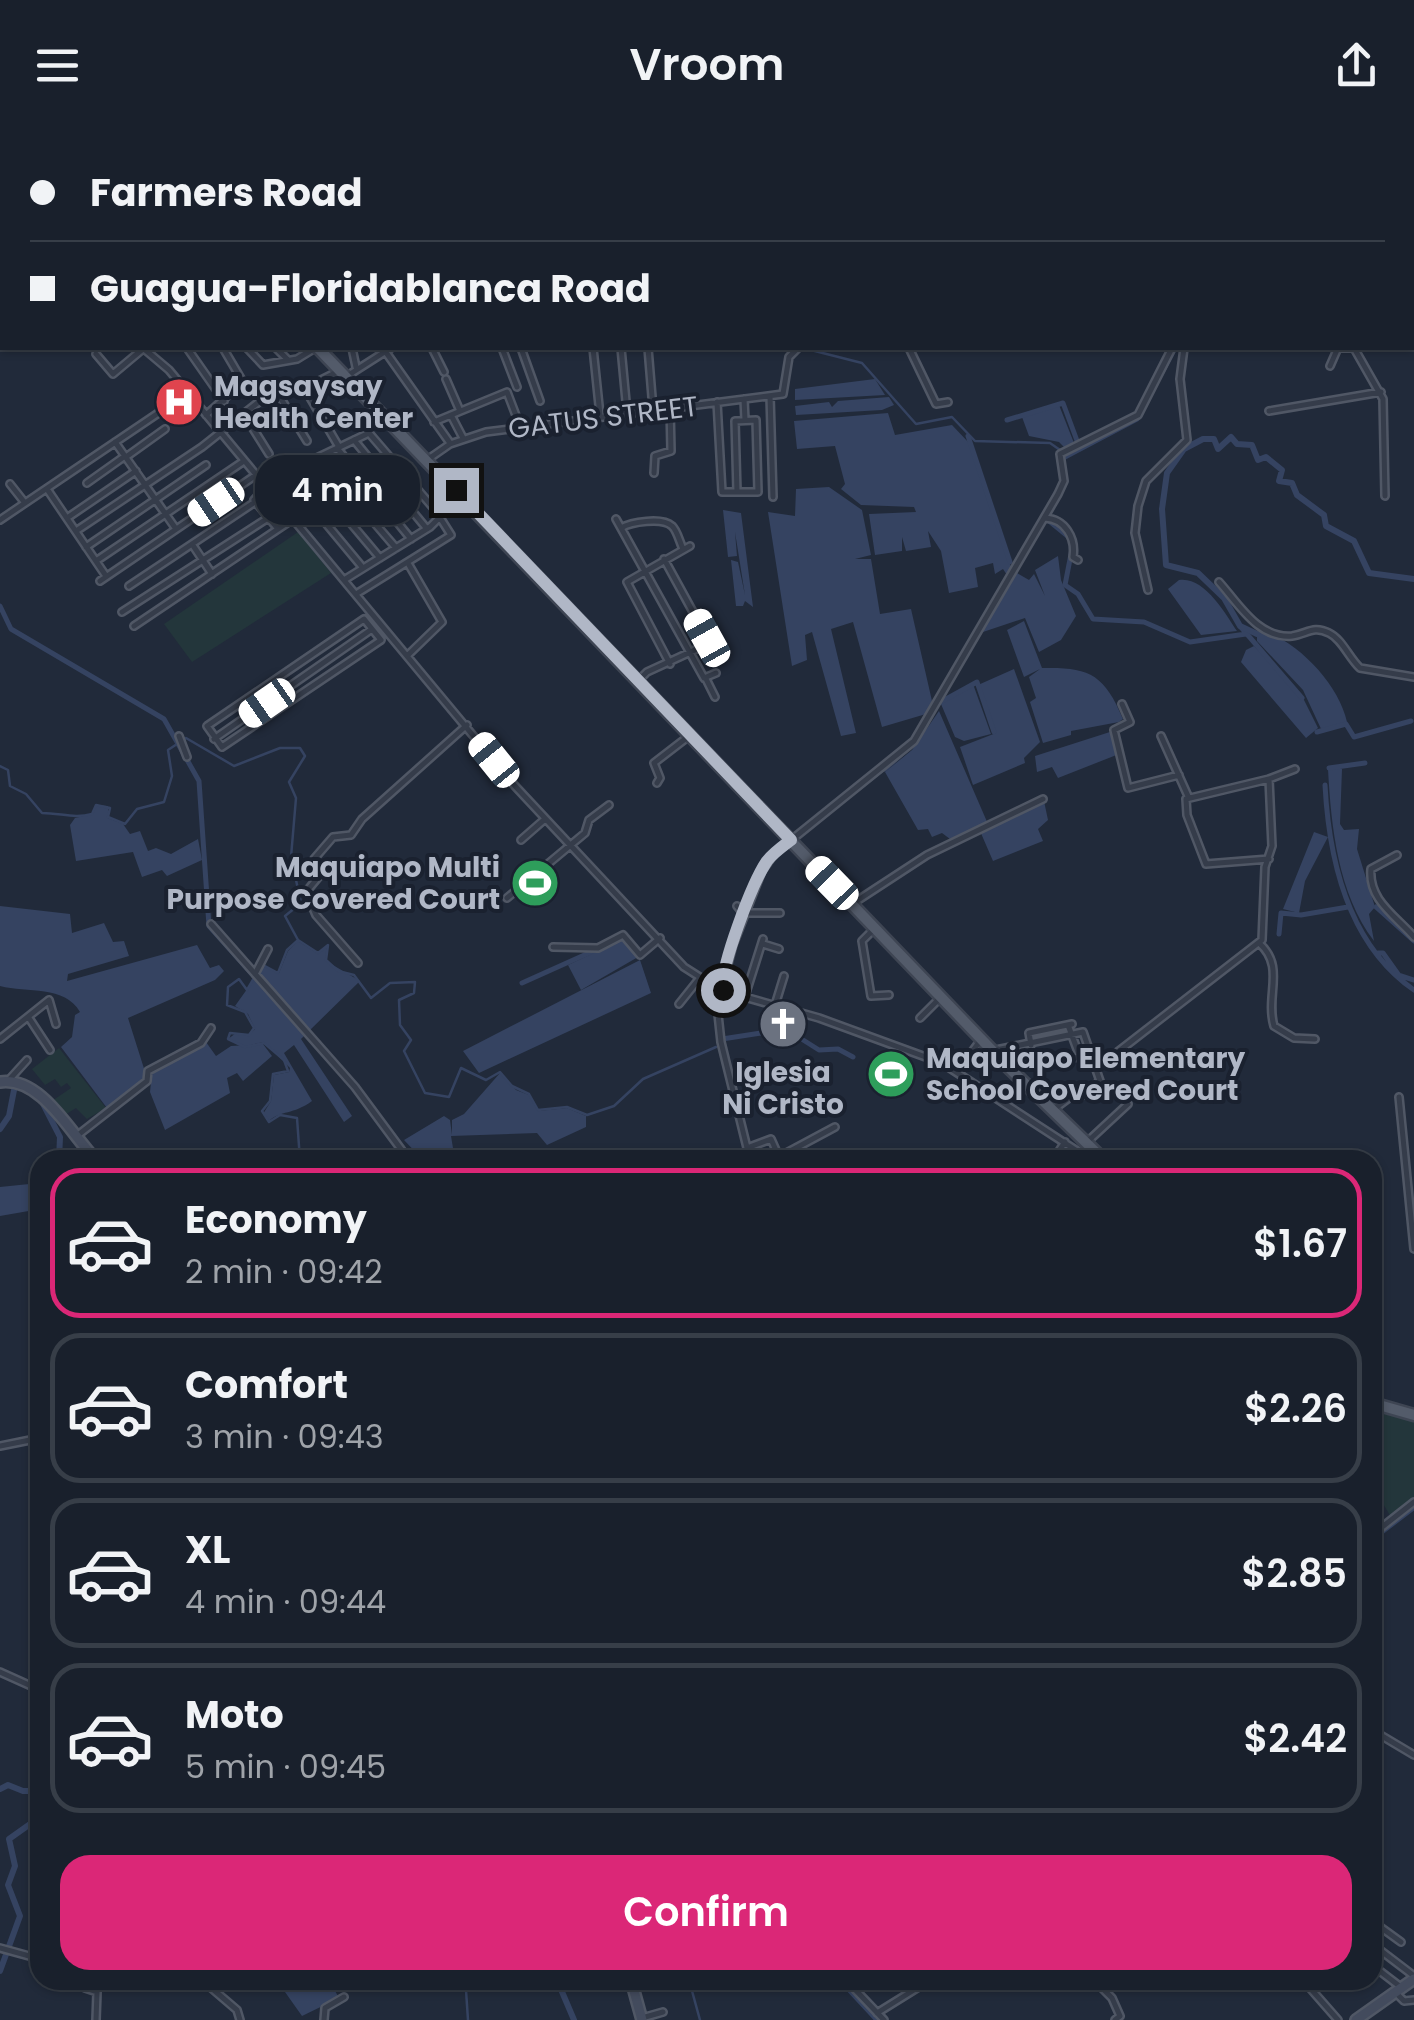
<!DOCTYPE html>
<html lang="en">
<head>
<meta charset="utf-8">
<style>
  :root { --surface:#19202c; --page:#222834; --text:#f1f3f6; --muted:#9fa3a9; --line:#373e48; --accent:#db2777 }
  body { margin:0; font-family:Poppins,sans-serif; background:var(--page); color:var(--text); height:100vh; display:flex; flex-direction:column; font-size:38px; white-space:nowrap }
  * { box-sizing:border-box; margin:0 }
  p { font-size:32px; color:var(--muted) }
  .icon { flex:none; width:55px; height:55px; fill:none; stroke:currentColor; stroke-width:2; stroke-linecap:round; stroke-linejoin:round }
  .map { position:relative; flex:1; overflow:hidden }
  .details { position:absolute; left:30px; top:1020px; width:1352px; height:840px; display:flex; flex-direction:column; background:var(--surface); border-radius:30px; box-shadow:0 2px 8px #0004,0 0 0 2px var(--line) }
  .details>* { flex:none }
  .banner { position:absolute; left:0px; top:0px; width:1415px; height:220px; box-shadow:0 2px 8px #0004,0 0 0 2px var(--line); display:grid; align-content:center; height:220px; padding:0 30px; background:var(--surface) }
  .end { position:absolute; width:45px; height:45px; margin:-22px; border:12px solid #b0b7c6; background:#111; box-shadow:0 0 0 5px #111 }
  .from { border-radius:50% }
  .bubble { position:absolute; height:70px; border-radius:30px; background:var(--surface); box-shadow:0 2px 8px #0004,0 0 0 2px var(--line); font-size:32px; font-weight:600; line-height:70px; text-align:center }
  .car { position:absolute; width:30px; height:60px; margin:-30px -15px; border-radius:12px; box-shadow:0 0 8px 2px #0007; background:linear-gradient(#fff 24%,#345 0 40%,#fff 0 76%,#345 0 86%,#fff 0) }
  .banner b { display:flex; align-items:center; gap:35px; height:95px; font-size:38px }
  .banner b+b { border-top:2px solid var(--line) }
  .banner i { width:25px; height:25px; background:var(--text) }
  ul { padding:18px 0 0; list-style:none }
  li { display:flex; align-items:center; gap:30px; height:150px; margin:0 20px 15px; padding:0 10px; border:5px solid var(--line); border-radius:30px }
  li div { flex:1 }
  li b { display:block; font-size:38px }
  li em { font-style:normal; font-weight:600 }
  li.current { border-color:var(--accent) }
  li>.icon { width:90px; height:90px; stroke-width:1.5 }
  .button { display:flex; gap:20px; margin-top:auto; padding:20px 30px }
  .button a { flex:1; height:115px; border-radius:30px; background:var(--accent); color:#fff; font-size:40px; font-weight:600; line-height:115px; text-align:center }
  header { display:flex; justify-content:space-between; align-items:center; height:130px; padding:0 30px; background:var(--surface); font-size:45px; font-weight:600 }
  .map>svg:first-child { display:block }
  .green { fill:#23363b }
  .water { fill:#354361 }
  .lines { fill:none; stroke-linecap:round; stroke-linejoin:round }
  .stream { stroke:#354361; stroke-width:2.5 }
  .canal { stroke:#354361; stroke-width:5 }
  .river { stroke:#354361; stroke-width:6 }
  .street-casing { stroke:#505765; stroke-width:10 }
  .secondary-casing { stroke:#505765; stroke-width:14 }
  .primary-casing { stroke:#3e4553; stroke-width:15 }
  .street { stroke:#353c4a; stroke-width:5 }
  .secondary { stroke:#434b5d; stroke-width:9 }
  .primary { stroke:#535b6a; stroke-width:10 }
  .route { stroke:#b0b7c6; stroke-width:12 }
  .labels { text-anchor:middle; stroke-width:8; stroke-linejoin:round; paint-order:stroke }
  .poi-label { font-size:28px; font-weight:bold; fill:#b0b7c6; stroke:#1a212f; text-anchor:start }
  .street-label { font-size:28px; fill:#b0b7c6; stroke:#1a212f }
</style>
</head>
<body>
<header><svg class="icon" aria-label="menu" viewBox="0 0 24 24"><path d="M4 6h16M4 12h16M4 18h16"/></svg>Vroom<svg class="icon" aria-label="share" viewBox="0 0 24 24"><path d="M12 15V3M7 8l5-5 5 5M5 13v7h14v-7"/></svg></header>
<div class="map">
<svg width="1414" height="1890" viewBox="0 0 1414 1890">
  <rect width="100%" height="100%" fill="#212a3a"/>
  <path class="green" d="M298 402 331 443 192 532 164 494Z
    M59 918 106 978 87 989 76 978 60 988 49 973 71 958 67 953 61 957 55 949 45 955 32 939Z
    M1376 1282 1414 1291V1371L1391 1387 1373 1357Z"/>
  <path class="water" d="M875 249 885 265 795 270V259Z
    M889 267 894 275 882 280 796 285 795 276 829 272 832 277 838 271Z
    M1059 275 1074 313 1065 318 1059 312 1029 306 1022 287Z
    M888 283 895 305 952 295 970 314 1011 437 1007 445 1003 439 995 444 993 433 975 438 978 457 949 463 941 421 928 401 931 417 906 421 902 407V421L875 425 869 384 916 382 914 377 861 375 841 359 845 354 835 316 797 319 794 291Z
    M829 357 862 380 871 425 855 429H871L880 484 911 479 932 571 926 584 882 597 853 492 831 499 856 603 841 606 812 502 805 505 807 530 792 536 768 382 795 386 796 359Z
    M723 380 741 383 753 477 745 471 743 476H736L731 430 738 432 745 465 735 402 737 426 728 427Z
    M1058 426 1061 450 1076 486 1061 510 1039 522 1025 488 980 503 1015 442 1029 450 1034 444 1045 466 1035 440Z
    M1179 450C1204 446 1225 483 1237 501L1201 505 1168 459Z
    M1024 491 1042 538C1088 537 1104 543 1123 589L1119 592 1071 601V605L1043 613 1030 572 1036 568 1029 547 1040 539 1024 547 1007 500Z
    M1265 501C1300 514 1339 555 1347 592L1322 601 1303 560 1257 511V502Z
    M1254 516 1301 564 1318 598 1306 608 1241 532 1246 520Z
    M1014 539 1040 612 1024 628 1025 633 973 655 960 617 996 603 978 555Z
    M973 554 991 604 964 611 955 607 941 574Z
    M939 581 988 694 950 709 942 703 932 707 928 699 918 700 885 642 912 620Z
    M1113 601 1119 624 1058 648 1052 637 1037 642 1035 626Z
    M1328 639H1342L1340 694 1344 700 1359 699 1357 719 1375 777 1369 784 1374 811C1338 764 1331 696 1328 639Z
    M1044 671 1048 690 1038 699 1043 711 993 731 980 701Z
    M96 675 108 676V688L123 694 130 704 140 701 148 721 156 718 171 724 198 709 202 730 167 746 162 740 142 747 133 722 76 731 70 695 75 688 92 684Z
    M1314 702 1328 707 1305 751 1299 783 1283 779Z
    M0 776 70 784 72 803 104 793 113 812 124 811 129 826 68 844 67 851 197 815 210 838 219 835 224 841 215 850 128 888 147 948 107 978 61 917 72 907 75 885 80 882C65 855 27 863 0 856Z
    M623 809 638 827 581 860 568 835Z
    M298 811 317 823 327 816 326 831 360 851 308 902 258 847 263 835 279 843 288 821Z
    M640 830 651 863 479 943 463 921Z
    M255 848 305 905 301 909 352 986 344 992 294 915 284 923 312 971C293 985 281 980 269 991L263 984 271 971 274 945 289 942 290 938 264 912 245 916 228 909 236 903 249 905 255 899 248 884 235 876Z
    M206 912 216 926 231 916 263 914 272 926 243 951 237 943 227 948 230 963 165 1000 150 962 152 942Z
    M500 943 516 960 529 965 538 981 567 978 586 986V997L547 1015 537 1003 451 1006 455 1030H423L404 1010 444 986 450 990 452 1005V990L464 984Z
    M39 1053 40 1079 0 1086V1057Z
    M299 1850H329L339 1868 302 1886 285 1862Z"/>
  <g class="lines">
    <path class="stream" d="M274 0 277 2
      M705 0 707 2
      M803 218 862 233 916 294 952 287 975 311 1050 313 1060 320
      M0 636 8 640 10 656 26 664 42 683C61 683 74 689 92 684L96 675 110 678 108 687 125 694 137 679 164 672 172 646 168 620 186 608 234 636 280 618H300L305 626 289 652 296 668 291 727 301 773 285 786 298 810 318 823 328 815 326 830 338 841 354 845 371 868 390 853 415 852 414 863 399 870 400 895 411 910 404 921 425 963 449 967 461 938 486 950 500 942 512 956 529 964 538 980 567 977 587 985 614 976 643 949 716 917
      M848 668 885 639
      M263 835 278 843 287 820 297 811
      M254 848 247 860 239 849 228 857 227 875 245 882 254 898 249 905 230 903 228 909 245 917 264 913 284 930 288 941 273 944 270 971 262 981 269 992 280 985 297 988 300 1030
      M1372 1411 1414 1379
      M441 1850V1856L466 1860 468 1890
      M689 1850 700 1890"/>
    <path class="canal" d="M1332 2 1334 0
      M1007 290 1063 273 1079 316
      M968 306 1010 432
      M1063 328 1137 289 1175 218
      M1048 390 1070 408
      M1072 419 1065 455 1078 464 1093 489 1144 492 1190 512 1246 504
      M0 476 11 499 164 589 199 651 209 796 277 872
      M1240 496 1302 568
      M937 574 977 552 994 602
      M1317 602 1346 594 1354 607 1411 591
      M1329 638 1365 633
      M885 639 914 613
      M1325 655C1329 731 1349 815 1414 860
      M1376 777 1414 811
      M1279 804 1281 783 1301 785 1348 777
      M1378 823H1383L1398 844
      M1398 845 1414 850
      M522 853 600 818
      M722 909 761 903 782 914 800 908 819 920 838 919 853 927
      M840 1850 877 1890"/>
    <path class="river" d="M1257 504 1240 496 1224 468 1198 443 1166 435 1162 379 1167 343 1184 319 1203 309H1214L1218 319 1231 307 1237 314 1252 315 1258 330 1266 327 1282 340 1279 351 1292 353 1297 365 1324 385 1326 396 1354 411 1369 443 1414 449
      M41 970 60 1007 59 1030
      M0 999 9 986 15 955 19 956
      M0 1659 8 1655 23 1661H40
      M0 1841 20 1786 8 1755 15 1736 9 1709 40 1687
      M557 1850 574 1890"/>
    <g class="street-casing">
      <path id="street" d="M60 0 61 2
        M203 0 205 2
        M549 0 556 2
        M1372 0 1374 2
        M145 2 150 0
        M228 2 232 0
        M268 2 271 0
        M401 2 404 0
        M604 2 607 0
        M642 2 645 0
        M665 2 668 0
        M683 2 685 0
        M1412 60 1414 65
        M0 65 2 62
        M1412 78 1414 77
        M0 86 2 84
        M1412 101 1414 100
        M0 112 2 109
        M1412 152 1414 150
        M143 218 169 240 515 656 684 837 720 860 819 888 942 933 1091 1030
        M187 218 224 271
        M247 218 263 235 297 229 315 218
        M276 218 288 230
        M352 218 356 237
        M432 218 444 242
        M502 218 517 257
        M521 218 540 271
        M593 218 600 285
        M621 218 627 282
        M648 218 653 279
        M909 218 936 274 948 272
        M1334 218H1350
        M1354 218 1383 269 1385 366
        M385 221 450 313
        M96 224 113 244 144 218
        M1330 236 1337 220
        M347 246 391 218
        M446 249 460 281
        M305 259 339 317
        M278 264 307 311
        M770 266 773 367
        M744 269 745 290
        M717 272 722 362H758L756 290 735 291 737 362
        M1269 281 1381 262
        M244 284 269 324
        M206 285 243 252 223 218
        M451 285 463 308
        M434 292 507 262 520 296
        M363 296 436 381
        M354 310 427 399
        M115 312 176 399
        M337 318 411 409
        M126 327 165 299
        M319 328 396 418
        M427 330 450 314 486 302 783 264 789 227 798 218
        M302 335 380 428
        M284 343 363 438
        M654 343 655 326 671 321 670 277
        M87 353 125 326
        M264 353 369 303
        M10 354 25 373
        M266 357 254 370 278 399
        M47 359 106 446
        M67 388 136 341
        M1045 388C1065 389 1076 408 1073 427L1078 430
        M616 389 704 548 716 543
        M0 390 188 263
        M621 398C631 392 662 387 672 396 677 400 680 413 683 419
        M76 401 202 317 265 267 305 258 339 241
        M192 414 212 444
        M86 417 206 335
        M96 431 244 331
        M344 450 430 397 438 389 437 378 454 362
        M100 451 256 345
        M1219 452C1238 473 1258 509 1292 506 1307 504 1313 495 1329 503 1342 509 1349 528 1360 538L1414 547
        M129 456 255 372
        M1148 460 1135 403 1138 376 1146 351 1187 310 1180 249 1184 218
        M356 464 451 405 439 386
        M122 482 268 388
        M364 489 381 510 222 617 207 596Z
        M134 496 293 389
        M407 526 442 492 409 435
        M670 534 627 452 690 416
        M706 549 715 567
        M638 551 647 542 710 513 664 429
        M1122 574 1130 592 1114 600 1128 658 1179 645
        M179 606 187 627
        M1161 606 1188 666
        M214 609 372 499
        M657 653 660 648 654 633 689 606
        M521 710 545 689
        M1397 725 1371 739C1368 770 1396 786 1414 807
        M1269 729 1206 734 1187 685 1186 669 1269 649
        M507 768 585 703 589 690 609 675
        M852 774 927 725 1043 669
        M737 776 743 783H780
        M211 794 355 957 409 1030
        M874 799 862 811 871 866 889 865
        M1259 813C1286 837 1265 865 1274 896L1294 908 1315 909
        M763 814 779 819
        M553 817 598 818 623 805 640 825 660 808
        M358 833 316 785 306 762 321 744 314 729 333 707 351 705 362 689 467 595
        M255 844 268 819
        M745 866 763 809
        M776 872 784 846
        M679 874 699 849
        M29 888 50 920
        M920 888 939 869
        M0 909 49 870 56 894
        M1031 915 1029 903 1072 894
        M996 920 1083 902 1100 951 1081 966 1073 965 1054 979
        M1011 936 1080 927 1068 895
        M1097 938 1262 810 1265 737 1272 716 1269 649 1295 639
        M957 942 980 911
        M8 951 27 930
        M1399 967 1414 1119
        M78 1005 147 951 148 941 201 913 211 898
        M1086 1013 1128 974
        M747 1018 771 1009 779 1027
        M779 1027 835 997
        M750 1030 721 912 717 875 733 815 762 741 774 724 914 611 1058 364 1064 351 1060 324 1138 285 1172 218
        M1053 1030 1065 1012
        M0 1316 40 1308
        M1372 1405 1414 1372
        M0 1542 40 1560
        M1372 1600 1414 1625
        M1372 1791 1401 1812
        M1372 1814 1414 1846
        M0 1818 40 1829
        M1372 1835 1402 1858
        M85 1850V1858L97 1862 96 1890
        M202 1850 237 1880 240 1890
        M846 1850 884 1890
        M1094 1850 1112 1868 1120 1886 1115 1890
        M1303 1850 1338 1890
        M1396 1863 1404 1871 1414 1870
        M877 1883 930 1850
        M642 1888 663 1882
        M324 1890 325 1878 344 1867"/>
    </g>
    <g class="secondary-casing">
      <path id="secondary" d="M127 0 128 2
        M0 952C41 946 70 1003 96 1030
        M631 1850 642 1890
        M1356 1890 1414 1849"/>
    </g>
    <g class="primary-casing">
      <path id="primary" d="M112 0 114 2
        M318 218 1008 937 1104 1030
        M1372 1273 1414 1285"/>
    </g>
    <use href="#street" class="street"/>
    <use href="#secondary" class="secondary"/>
    <use href="#primary" class="primary"/>
  </g>
  <g class="lines">
    <path class="route" d="M456 360 791 710C783 716 773 723 767 731 752 753 719 840 723 860"/>
  </g>
  <defs>
    <g id="hospital-disc" transform="scale(2.5)"><circle r="9.5" fill="#e0444e" stroke="#1a212f"/><path d="M-5-5h3v3.5h4V-5h3V5h-3V1.5h-4V5h-3Z" fill="#fff"/></g>
    <g id="stadium-disc" transform="scale(2.5)"><circle r="9.5" fill="#2e9e5b" stroke="#1a212f"/><path d="M0-5a6.5 5 0 1 0 0 10a6.5 5 0 1 0 0-10ZM-3.5-1.8h7v3.6h-7Z" fill="#fff"/></g>
    <g id="church-disc" transform="scale(2.5)"><circle r="9.5" fill="#6b7280" stroke="#1a212f"/><path d="M-1.2-6h2.4v3.5h3.3v2.4h-3.3V6h-2.4V-.1h-3.3v-2.4h3.3Z" fill="#fff"/></g>
  </defs>
  <g fill-rule="evenodd">
    <use href="#hospital-disc" x="179" y="272"/>
    <use href="#stadium-disc" x="535" y="753"/>
    <use href="#church-disc" x="783" y="894"/>
    <use href="#stadium-disc" x="891" y="944"/>
  </g>
  <g class="labels">
    <g class="poi-label">
      <text x="214" y="266">Magsaysay<tspan x="214" dy="32">Health Center</tspan></text>
      <text x="500" y="747" text-anchor="end">Maquiapo Multi<tspan x="500" dy="32">Purpose Covered Court</tspan></text>
      <text x="926" y="938">Maquiapo Elementary<tspan x="926" dy="32">School Covered Court</tspan></text>
      <text x="783" y="952" text-anchor="middle">Iglesia<tspan x="783" dy="32">Ni Cristo</tspan></text>
    </g>
    <g class="street-label">
      <text transform="translate(603 287) rotate(-7)" y="10">GATUS STREET</text>
    </g>
  </g>
</svg>
<i class="end from" style="left:723px;top:860px"></i>
<i class="end" style="left:456px;top:360px"></i>
<div class="bubble" style="left:255px;top:325px;width:165px">4 min</div>
<i class="car" style="left:216px;top:372px;rotate:236deg"></i>
<i class="car" style="left:707px;top:508px;rotate:331deg"></i>
<i class="car" style="left:267px;top:573px;rotate:235deg"></i>
<i class="car" style="left:494px;top:630px;rotate:321deg"></i>
<i class="car" style="left:832px;top:753px;rotate:316deg"></i>
<div class="banner">
<b><i class="from"></i>Farmers Road</b>
<b><i></i>Guagua-Floridablanca Road</b>
</div>
<section class="details">
<ul>
<li class="current"><svg class="icon" aria-label="car" viewBox="0 0 24 24"><path d="M5 17H2v-5l4-1 3-4h7l3 4 3 1v5h-3M9 17h6M6 11h13"/><circle cx="7" cy="17" r="2"/><circle cx="17" cy="17" r="2"/></svg><div><b>Economy</b><p>2 min · 09:42</p></div><em>$1.67</em></li>
<li><svg class="icon" aria-label="car" viewBox="0 0 24 24"><path d="M5 17H2v-5l4-1 3-4h7l3 4 3 1v5h-3M9 17h6M6 11h13"/><circle cx="7" cy="17" r="2"/><circle cx="17" cy="17" r="2"/></svg><div><b>Comfort</b><p>3 min · 09:43</p></div><em>$2.26</em></li>
<li><svg class="icon" aria-label="car" viewBox="0 0 24 24"><path d="M5 17H2v-5l4-1 3-4h7l3 4 3 1v5h-3M9 17h6M6 11h13"/><circle cx="7" cy="17" r="2"/><circle cx="17" cy="17" r="2"/></svg><div><b>XL</b><p>4 min · 09:44</p></div><em>$2.85</em></li>
<li><svg class="icon" aria-label="car" viewBox="0 0 24 24"><path d="M5 17H2v-5l4-1 3-4h7l3 4 3 1v5h-3M9 17h6M6 11h13"/><circle cx="7" cy="17" r="2"/><circle cx="17" cy="17" r="2"/></svg><div><b>Moto</b><p>5 min · 09:45</p></div><em>$2.42</em></li>
</ul>
<div class="button"><a>Confirm</a></div>
</section>
</div>
</body>
</html>
